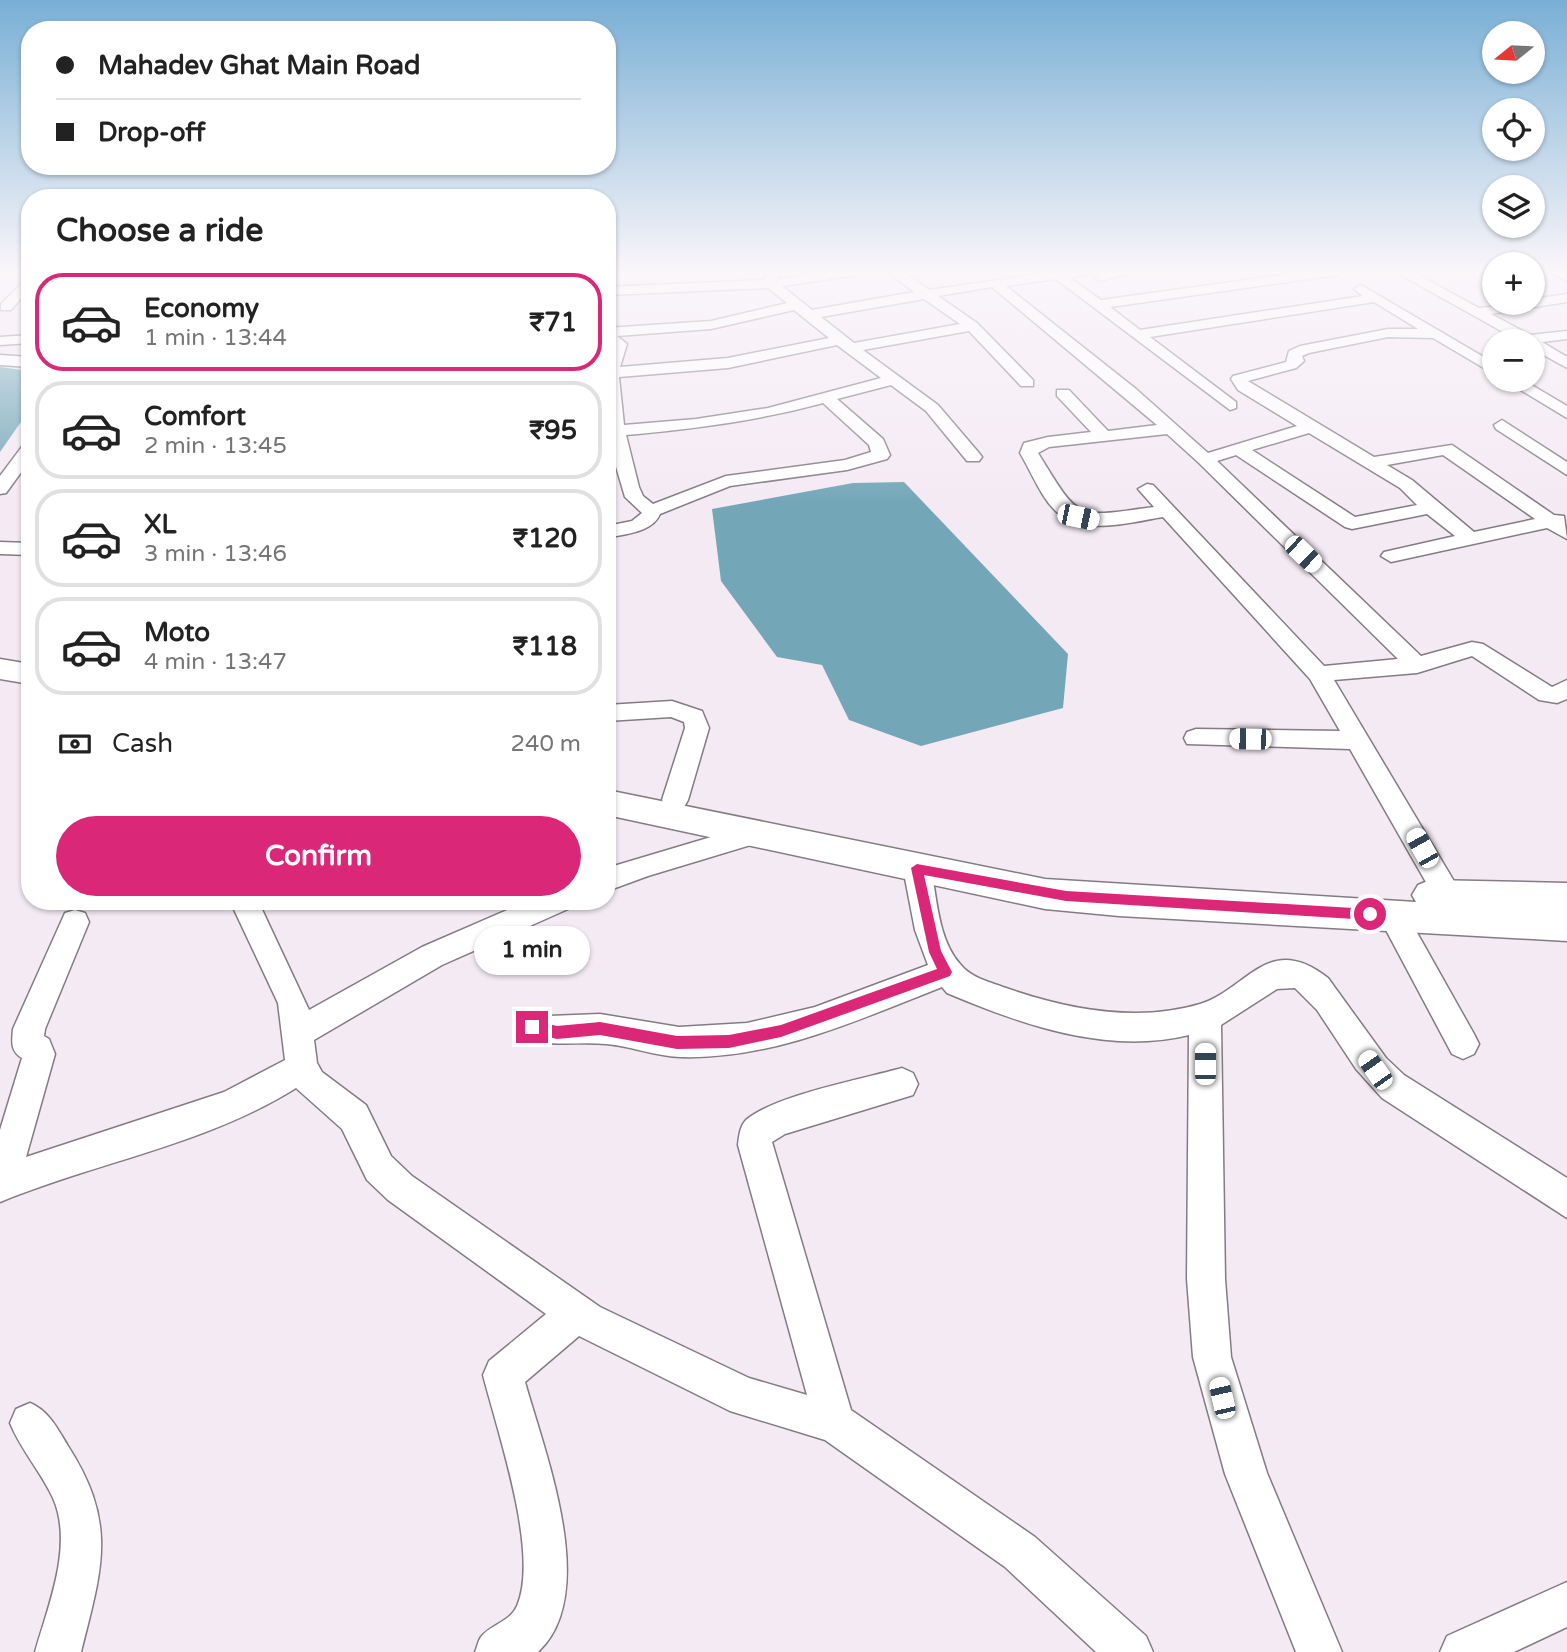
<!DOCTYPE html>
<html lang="en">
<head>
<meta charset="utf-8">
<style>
  :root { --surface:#fff; --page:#f6f6f6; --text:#222; --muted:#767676; --line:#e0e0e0; --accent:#db2777 }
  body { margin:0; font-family:"Varela Round",sans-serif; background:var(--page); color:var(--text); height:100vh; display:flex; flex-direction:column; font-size:26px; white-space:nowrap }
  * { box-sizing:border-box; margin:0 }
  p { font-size:23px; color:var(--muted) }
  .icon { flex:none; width:38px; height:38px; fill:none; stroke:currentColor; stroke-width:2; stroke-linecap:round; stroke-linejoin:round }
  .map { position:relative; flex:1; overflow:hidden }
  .drawer { position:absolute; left:21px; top:189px; width:595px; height:721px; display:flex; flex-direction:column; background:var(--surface); border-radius:28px; box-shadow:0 2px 5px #0004 }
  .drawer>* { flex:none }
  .guide { position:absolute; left:21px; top:21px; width:595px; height:154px; border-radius:28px; box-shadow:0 2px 5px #0004; display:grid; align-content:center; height:154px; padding:0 35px; background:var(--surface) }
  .needle { width:46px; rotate:252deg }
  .controls { position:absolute; left:1482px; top:21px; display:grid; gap:14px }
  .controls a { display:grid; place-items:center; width:63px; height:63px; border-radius:50%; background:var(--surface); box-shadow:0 2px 5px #0004; font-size:35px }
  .end { position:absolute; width:32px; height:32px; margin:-16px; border:9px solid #db2777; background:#fff; box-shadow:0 0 0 4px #fff }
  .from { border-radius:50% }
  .bubble { position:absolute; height:49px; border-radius:24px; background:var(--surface); box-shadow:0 2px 5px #0004; font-size:23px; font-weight:700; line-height:49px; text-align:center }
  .car { position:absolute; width:21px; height:42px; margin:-21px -10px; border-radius:9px; box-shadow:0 0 5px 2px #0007; background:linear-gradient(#fff 24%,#345 0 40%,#fff 0 76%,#345 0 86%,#fff 0) }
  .guide b { display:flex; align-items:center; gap:24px; height:66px; font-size:26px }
  .guide b+b { border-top:2px solid var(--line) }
  .guide i { width:18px; height:18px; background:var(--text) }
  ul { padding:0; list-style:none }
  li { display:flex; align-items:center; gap:21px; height:98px; margin:0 14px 10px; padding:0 21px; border:4px solid var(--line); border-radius:28px }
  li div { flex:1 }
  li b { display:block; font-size:26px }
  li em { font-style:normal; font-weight:700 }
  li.active { border-color:var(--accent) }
  li>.icon { width:63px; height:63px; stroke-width:1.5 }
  h2 { padding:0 35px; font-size:32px; line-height:84px }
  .pay { display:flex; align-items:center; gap:18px; height:77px; padding:0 35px; font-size:26px }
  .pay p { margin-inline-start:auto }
  .cta { display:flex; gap:14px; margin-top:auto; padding:14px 35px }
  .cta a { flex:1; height:80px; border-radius:42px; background:var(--accent); color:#fff; font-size:28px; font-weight:700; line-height:80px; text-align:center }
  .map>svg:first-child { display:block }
  .water { fill:#73a7b8 }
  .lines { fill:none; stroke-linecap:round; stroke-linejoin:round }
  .minor-casing { stroke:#847b84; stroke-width:3 }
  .tertiary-casing { stroke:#847b84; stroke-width:3 }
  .minor { fill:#fff; fill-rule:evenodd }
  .tertiary { fill:#fff; fill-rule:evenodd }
  .route { fill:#db2777 }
</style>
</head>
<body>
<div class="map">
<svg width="1567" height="1652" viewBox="0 0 1567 1652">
  <rect width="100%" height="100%" fill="#f4eaf4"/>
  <path class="water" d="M0 367 30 371V409L0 452Z
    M904 482 1068 654 1063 708 921 746 849 720 822 665 777 657 721 581 712 509 853 483Z"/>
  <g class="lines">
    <g class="minor-casing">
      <path id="minor" d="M766 271H778V279L833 271H865L859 275 782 286 812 310 914 292 887 271H902L929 290 1061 271H1098L1070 278 1101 300 1311 271H1344L1338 275 1110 307 1140 330 1363 296 1354 289 1361 285 1494 363V374L1433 338 1388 337 1309 353 1302 356 1304 361 1296 368 1248 381 1374 457 1452 445 1554 515 1564 516 1567 539 1547 528 1391 562 1381 556 1384 552 1455 536 1427 514 1352 529 1345 527 1236 455 1217 461 1421 656 1472 642 1483 644 1552 687 1567 680V699L1557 703 1539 700 1472 656 1417 673 1334 680 1467 903 1471 911 1467 919 1457 923 1447 919 1350 749 1187 744 1184 738 1187 732 1196 729 1340 731 1310 679 1163 517C1131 522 1085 536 1058 513 1042 500 1031 471 1020 453L1024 443 1048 437 1091 432 1057 396V390H1069L1108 431 1157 425 992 287 938 296 977 323 1033 380V386H1021L969 331 863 350 938 405 979 453 982 457 979 461H967L926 411 891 385 837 399 883 439 890 455 887 459 847 470 730 486 660 514C653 532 625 534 607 538V526L632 521 642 513 625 497 607 436V362L612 346 607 342V328L711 321 787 303 768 288 607 295V287L765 280ZM1056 279 1230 410 1236 408V402L1150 337 1374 302 1418 329H1388L1300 346 1289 351 1286 362 1233 376 1231 379 1238 390 1297 426 1208 453 1136 389 1006 286ZM924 299 960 324 854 343 821 317ZM794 310 829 338 728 358 620 367 627 344 617 336 711 329ZM837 345 881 378 768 408 696 419 624 425 619 377 728 368ZM823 403 869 445 871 452 845 460 726 476 653 504 643 496 639 487 626 435C693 429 757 421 823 403ZM1309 433 1400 488 1417 505 1355 517 1252 450ZM1167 434 1199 463 1398 659 1324 666 1153 485 1147 484 1138 489 1154 507C1074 518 1080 521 1038 453L1049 447ZM1443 455 1535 519 1474 532 1412 480 1387 465Z
        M1111 271H1137L1100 281 1093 277Z
        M1394 271H1411L1479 308 1533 303V299L1567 294V302L1491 314 1530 335 1567 331V339L1542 342 1567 357V368L1533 349V341H1507L1512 337Z
        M1547 271 1567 272V281Z
        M30 275V288L11 310H1V304Z
        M30 335V343L0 345V337Z
        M0 355 30 357V367L0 365Z
        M1504 380H1523L1567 406V418Z
        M1502 420 1567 462V475L1496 429 1494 425Z
        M30 443V460L6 493 0 494V476L24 444Z
        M0 542 30 543V555L0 554Z
        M672 701 702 711 709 728 688 800 684 807 675 810 666 807 662 800 685 728 684 722 671 717 607 721V705Z
        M758 823 767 826 771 833 767 840 648 876 607 891V868Z
        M917 857 927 860 931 868C937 899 938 939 960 964 971 978 990 982 1006 988 1066 1009 1137 1023 1200 1004 1248 989 1268 931 1328 978L1386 1058 1404 1075 1567 1178V1218L1382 1098 1356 1069 1317 1010 1295 988 1277 989 1221 1025 1225 1279 1231 1357 1267 1473 1342 1652H1296L1225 1474 1193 1357 1187 1279 1189 1035C1107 1055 1023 1025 947 993L942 987C858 1020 772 1060 680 1057 654 1056 631 1046 606 1044 576 1041 550 1048 521 1037L516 1027 521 1017 532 1013 549 1016 600 1014 679 1027 747 1023 815 1007 928 965 915 930 903 868 907 860Z
        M230 901H258L309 1010 422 947 528 901H572L568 909 442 965 314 1040 317 1063 322 1072 366 1105 391 1156 412 1176 600 1307 749 1378 807 1395 738 1145C739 1136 740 1126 746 1120 775 1095 863 1079 902 1068L913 1073 918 1084 913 1095 785 1134 772 1142 851 1410 1035 1537 1146 1636 1153 1652H1096L1005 1567 825 1440 730 1411 579 1336 525 1382C544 1451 601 1594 538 1652H475C477 1648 478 1641 481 1637 490 1625 510 1622 517 1606 540 1554 497 1430 483 1375L489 1361 546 1314 388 1200 367 1180 342 1129 296 1088C207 1144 97 1162 0 1202V1130L22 1058C10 1051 12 1041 13 1029L65 913 75 910 85 913 89 922 45 1029 44 1036 49 1039 55 1054 26 1157 224 1092 285 1060 278 1003Z
        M1392 903 1402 906 1474 1034 1479 1044 1474 1054 1463 1059 1452 1054 1378 915 1382 906Z
        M30 1403C49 1411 57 1428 68 1446 118 1524 102 1568 81 1652H35C48 1606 74 1545 53 1498 41 1472 21 1450 10 1423L16 1409Z
        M1567 1582V1627L1514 1652H1440L1447 1636Z"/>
    </g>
    <g class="tertiary-casing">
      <path id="tertiary" d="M0 659 30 664V684L0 679Z
        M607 790 1045 879 1416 902 1412 895 1418 885 1430 880 1567 883V941L1119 916 1045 909 607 815Z"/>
    </g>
    <use href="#minor" class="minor"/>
    <use href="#tertiary" class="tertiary"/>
  </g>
  <linearGradient id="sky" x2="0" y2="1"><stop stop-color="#79afd5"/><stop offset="0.54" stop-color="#faf6fa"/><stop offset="1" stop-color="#faf6fa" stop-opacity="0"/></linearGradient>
  <rect width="1567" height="502" fill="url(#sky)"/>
  <path class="route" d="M917 864 1066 891 1370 909 1376 914 1370 920 1066 901 924 875 941 951 952 972 950 976 781 1037 729 1048 677 1049 600 1035 557 1039 532 1033 525 1027 532 1020 557 1026 600 1022 677 1036 729 1035 781 1025 937 969 929 952 911 868Z"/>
</svg>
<div class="controls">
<a><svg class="needle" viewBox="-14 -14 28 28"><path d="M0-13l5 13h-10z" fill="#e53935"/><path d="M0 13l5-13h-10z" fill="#767676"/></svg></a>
<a><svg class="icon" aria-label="locate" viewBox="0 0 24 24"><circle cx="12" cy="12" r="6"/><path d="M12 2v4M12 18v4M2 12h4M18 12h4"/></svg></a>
<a><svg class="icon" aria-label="layers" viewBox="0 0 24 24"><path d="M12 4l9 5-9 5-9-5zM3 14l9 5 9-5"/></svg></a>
<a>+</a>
<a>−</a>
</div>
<i class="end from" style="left:1370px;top:914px"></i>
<i class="end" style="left:532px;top:1027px"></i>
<div class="bubble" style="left:474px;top:926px;width:116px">1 min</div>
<i class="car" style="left:1078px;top:517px;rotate:102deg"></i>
<i class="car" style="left:1303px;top:554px;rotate:134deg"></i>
<i class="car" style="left:1250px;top:739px;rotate:271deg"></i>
<i class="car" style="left:1422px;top:848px;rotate:331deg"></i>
<i class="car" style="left:1205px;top:1064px;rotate:0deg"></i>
<i class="car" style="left:1375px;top:1070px;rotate:325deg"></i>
<i class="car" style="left:1222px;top:1398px;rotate:347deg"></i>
<div class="guide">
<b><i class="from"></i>Mahadev Ghat Main Road</b>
<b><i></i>Drop-off</b>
</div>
<section class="drawer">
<h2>Choose a ride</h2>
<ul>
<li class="active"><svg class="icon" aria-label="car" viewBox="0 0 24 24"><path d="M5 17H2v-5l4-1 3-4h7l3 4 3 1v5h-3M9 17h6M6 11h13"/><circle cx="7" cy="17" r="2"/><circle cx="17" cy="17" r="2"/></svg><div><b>Economy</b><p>1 min · 13:44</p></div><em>₹71</em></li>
<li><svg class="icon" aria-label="car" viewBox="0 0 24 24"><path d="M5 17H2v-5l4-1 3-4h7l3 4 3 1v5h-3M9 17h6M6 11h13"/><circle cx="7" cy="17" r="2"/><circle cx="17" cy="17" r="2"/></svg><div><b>Comfort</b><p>2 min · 13:45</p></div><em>₹95</em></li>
<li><svg class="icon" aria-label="car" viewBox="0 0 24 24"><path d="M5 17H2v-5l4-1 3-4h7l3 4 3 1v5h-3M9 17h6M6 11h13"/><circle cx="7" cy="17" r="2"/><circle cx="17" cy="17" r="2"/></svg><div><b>XL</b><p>3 min · 13:46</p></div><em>₹120</em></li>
<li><svg class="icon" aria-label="car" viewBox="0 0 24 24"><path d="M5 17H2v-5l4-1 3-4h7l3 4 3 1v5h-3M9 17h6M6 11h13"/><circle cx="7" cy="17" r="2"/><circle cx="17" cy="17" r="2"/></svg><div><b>Moto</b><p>4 min · 13:47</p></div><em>₹118</em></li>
</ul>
<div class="pay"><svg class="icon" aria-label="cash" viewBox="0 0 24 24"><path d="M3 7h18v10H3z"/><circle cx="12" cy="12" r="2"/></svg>Cash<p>240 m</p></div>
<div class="cta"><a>Confirm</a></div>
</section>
</div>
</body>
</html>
